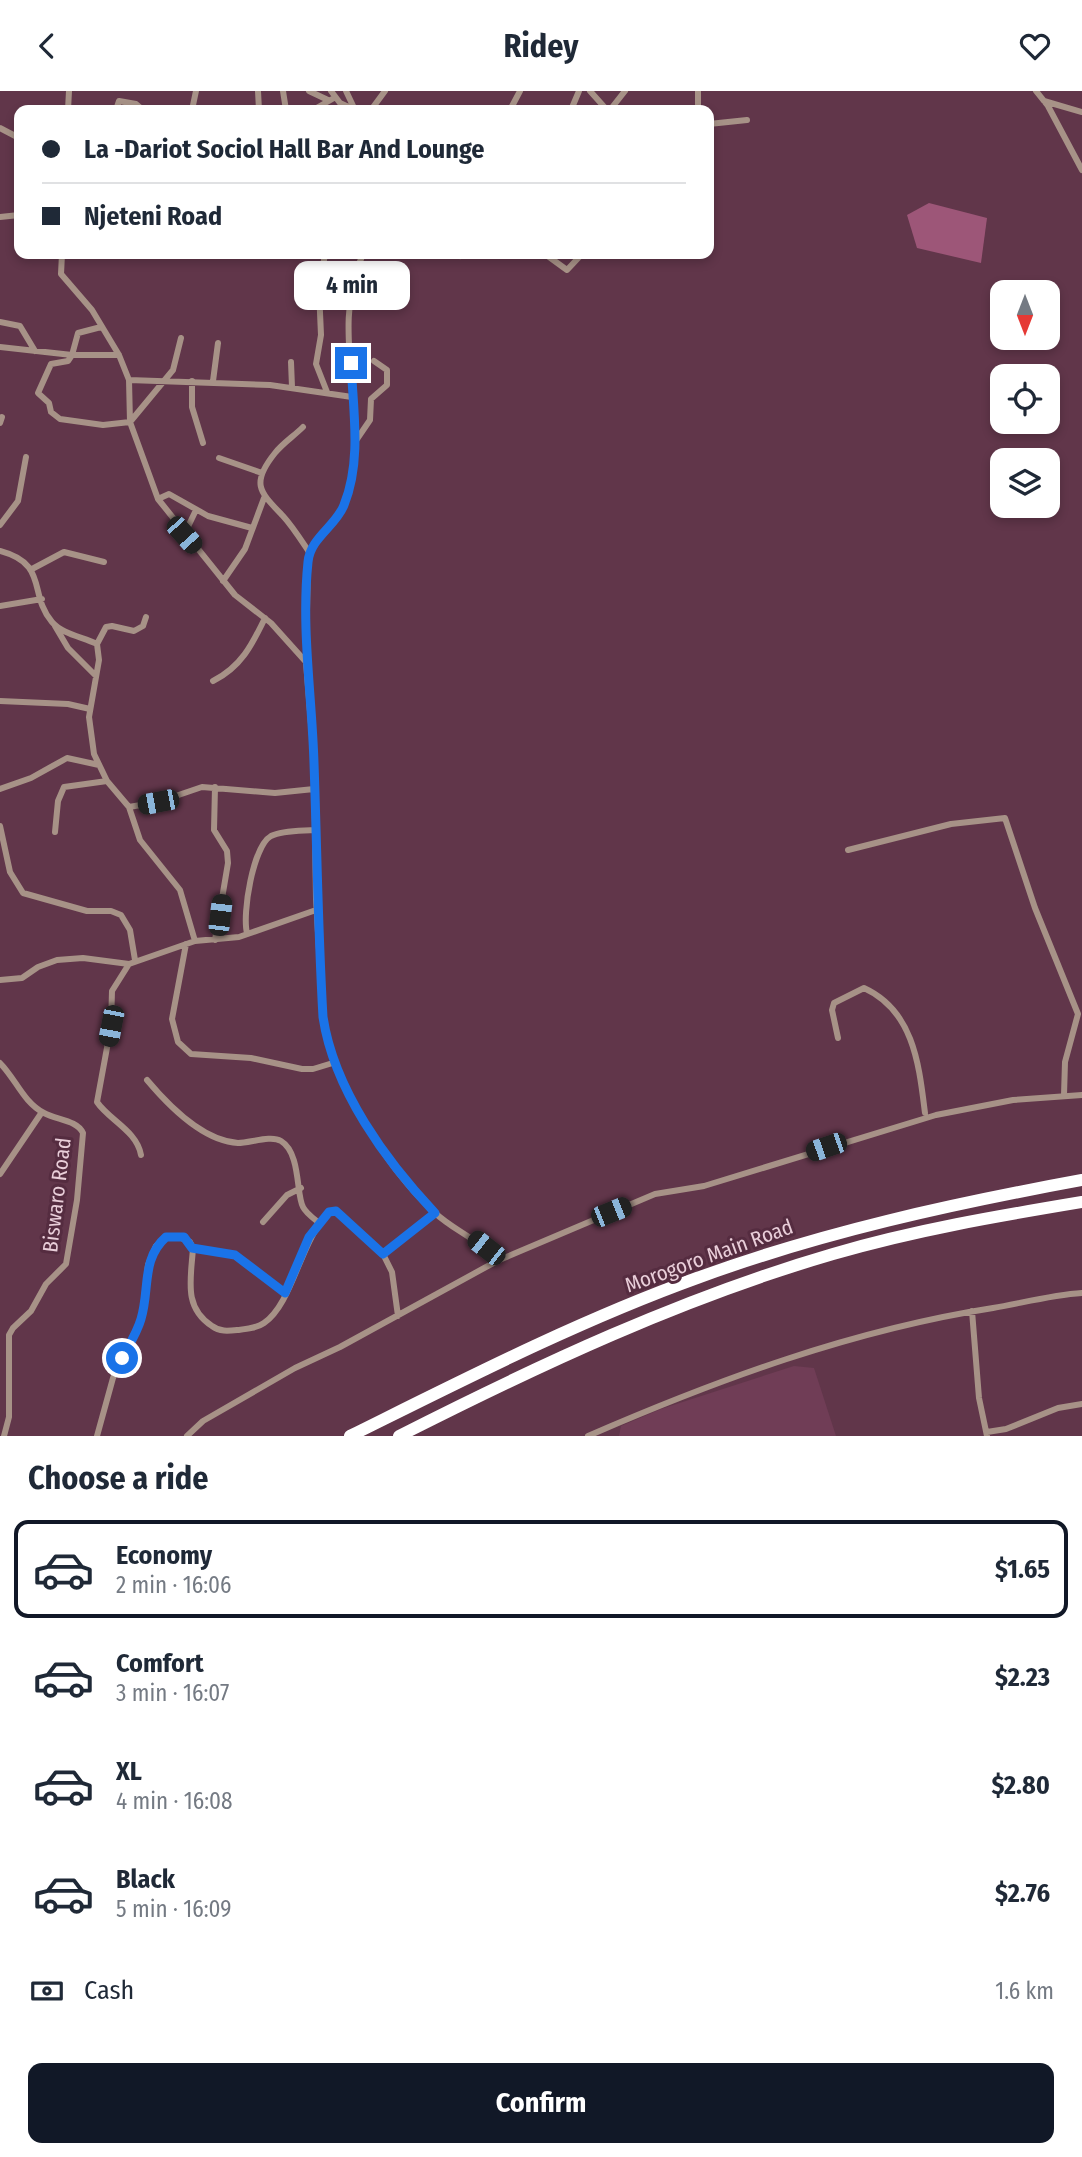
<!DOCTYPE html>
<html lang="en">
<head>
<meta charset="utf-8">
<style>
  :root { --surface:#fff; --page:#f6f6f7; --text:#1f2937; --muted:#747a83; --line:#e0e1e3; --accent:#111827 }
  body { margin:0; font-family:"Fira Sans Condensed",sans-serif; background:var(--page); color:var(--text); height:100vh; display:flex; flex-direction:column; font-size:26px; white-space:nowrap }
  * { box-sizing:border-box; margin:0 }
  p { font-size:23px; color:var(--muted) }
  .icon { flex:none; width:38px; height:38px; fill:none; stroke:currentColor; stroke-width:2; stroke-linecap:round; stroke-linejoin:round }
  .map { position:relative; height:1345px; overflow:hidden }
  .details { display:flex; flex-direction:column; background:var(--surface); flex:1 }
  .details>* { flex:none }
  .banner { position:absolute; left:14px; top:14px; width:700px; height:154px; border-radius:14px; box-shadow:0 4px 10px #0003; display:grid; align-content:center; height:154px; padding:0 28px; background:var(--surface) }
  .needle { width:46px; rotate:180deg }
  .controls { position:absolute; left:990px; top:189px; display:grid; gap:14px }
  .controls a { display:grid; place-items:center; width:70px; height:70px; border-radius:14px; background:var(--surface); box-shadow:0 4px 10px #0003; font-size:35px }
  .end { position:absolute; width:32px; height:32px; margin:-16px; border:9px solid #1a73e8; background:#fff; box-shadow:0 0 0 4px #fff }
  .from { border-radius:50% }
  .bubble { position:absolute; height:49px; border-radius:14px; background:var(--surface); box-shadow:0 4px 10px #0003; font-size:23px; font-weight:700; line-height:49px; text-align:center }
  .car { position:absolute; width:21px; height:42px; margin:-21px -10px; border-radius:9px; box-shadow:0 0 5px 2px #0007; background:linear-gradient(#222 24%,#8ab4d8 0 40%,#222 0 76%,#8ab4d8 0 86%,#222 0) }
  .banner b { display:flex; align-items:center; gap:24px; height:66px; font-size:26px }
  .banner b+b { border-top:2px solid var(--line) }
  .banner i { width:18px; height:18px; background:var(--text) }
  ul { padding:0; list-style:none }
  li { display:flex; align-items:center; gap:21px; height:98px; margin:0 14px 10px; padding:0 14px; border:4px solid transparent; border-radius:14px }
  li div { flex:1 }
  li b { display:block; font-size:26px }
  li em { font-style:normal; font-weight:700 }
  li.current { border-color:var(--accent) }
  li>.icon { width:63px; height:63px; stroke-width:1.5 }
  h2 { padding:0 28px; font-size:32px; line-height:84px }
  .pay { display:flex; align-items:center; gap:18px; height:77px; padding:0 28px; font-size:26px }
  .pay p { margin-inline-start:auto }
  .primary-button { display:flex; gap:14px; margin-top:auto; padding:14px 28px }
  .primary-button a { flex:1; height:80px; border-radius:14px; background:var(--accent); color:#fff; font-size:28px; font-weight:700; line-height:80px; text-align:center }
  header { display:flex; justify-content:space-between; align-items:center; height:91px; padding:0 28px; background:var(--surface); font-size:32px; font-weight:700 }
  .map>svg:first-child { display:block }
  .built { fill:#703d56 }
  .green { fill:#9d5678 }
  .lines { fill:none; stroke-linecap:round; stroke-linejoin:round }
  .street { stroke:#a79287; stroke-width:6 }
  .highway { stroke:#fff; stroke-width:12 }
  .route { stroke:#1a73e8; stroke-width:9 }
  .labels { text-anchor:middle; stroke-width:6; stroke-linejoin:round; paint-order:stroke }
  .street-label { font-size:21px; fill:#e9ced9; stroke:#552c40 }
</style>
</head>
<body>
<header><svg class="icon" aria-label="back" viewBox="0 0 24 24"><path d="M15 5l-7 7 7 7"/></svg>Ridey<svg class="icon" aria-label="heart" viewBox="0 0 24 24"><path d="M12 20l-8-8c-3-5 5-10 8-4 3-6 11-1 8 4z"/></svg></header>
<div class="map">
<svg width="1082" height="1345" viewBox="0 0 1082 1345">
  <rect width="100%" height="100%" fill="#61364a"/>
  <path class="built" d="M794 1275 814 1277 836 1345H619L621 1335 661 1318Z"/>
  <path class="green" d="M929 112 987 127 981 172 917 157 907 124Z"/>
  <g class="lines">
    <path class="street" d="M258 0 259 19
      M283 0 286 19
      M309 0 328 9
      M331 0 340 12 355 19
      M346 0 355 19
      M590 0 607 19
      M698 0V19
      M1036 0 1048 15 1082 79
      M1044 10 1082 21
      M68 19 69 0
      M116 19 119 10 136 13 143 19
      M192 19 196 0
      M313 19 334 7
      M371 19 385 0
      M510 19 520 0
      M571 19 579 0
      M610 19 625 0
      M709 33 747 29
      M0 37 19 47
      M0 126 19 124
      M62 163 61 183 92 219 119 264 129 289 130 331 158 408 235 504 271 532 306 571
      M266 163V165
      M325 163 319 199 321 244 316 273 327 301
      M363 163C336 221 355 286 355 348 355 366 351 388 347 406 341 432 313 444 308 468L306 571 314 670 316 808 323 926C333 991 386 1076 434 1121 454 1140 479 1148 497 1170
      M457 163 460 165
      M545 163 567 179 582 163
      M324 178 335 192 350 199
      M0 231 20 235 35 260
      M0 256 72 264H119
      M72 264 68 270 51 273 38 302 49 312 51 321 60 328 103 334 130 331 173 279 181 247
      M72 264 78 242 101 236
      M291 271 292 296
      M129 289 270 294 352 306
      M192 290V316L203 352
      M213 290 218 252
      M0 332 2 326
      M303 336C294 345 283 352 275 362 250 393 260 401 283 425 293 436 301 449 309 461
      M355 351 370 329 371 308 387 294V279L374 270
      M219 367 262 382
      M158 408 169 403 208 425 252 437
      M0 434 18 410 26 366
      M184 444 196 419
      M0 460C49 473 28 503 52 531 62 543 83 546 97 553L99 569 89 626 94 663 107 690 129 716 140 749 180 799 195 850
      M32 478 64 461 104 471
      M223 490 245 458 264 407
      M0 515 42 508
      M55 535 68 557 96 585
      M97 553 106 536 112 535 134 540 143 535 146 526
      M213 590C241 576 252 554 265 527
      M0 610 68 613 90 618
      M215 696 214 739 227 760 228 772 215 849
      M0 698 31 687 67 667 99 674
      M129 716 158 711 202 696 275 702 314 698
      M0 735 10 781 23 802 87 820H111L121 824 130 839 135 869
      M55 741 58 710 64 696 107 690
      M848 759 951 733 1005 727 1035 817 1078 923 1065 971 1064 1004
      M247 842C242 823 253 755 271 745 283 739 302 740 314 739
      M186 853 172 928 178 951 191 963 251 967 302 978H313L336 971
      M0 889 22 887 38 876 57 869 83 867 129 873
      M838 947 832 919 834 912 864 897C914 920 919 974 925 1022
      M0 972C16 988 23 1011 44 1022 57 1029 77 1029 83 1042L77 1109 66 1173 46 1193 31 1220 13 1237 9 1244V1326L4 1345
      M147 989C168 1014 203 1050 238 1052 250 1052 271 1044 281 1050 301 1062 296 1104 303 1116 306 1122 313 1127 318 1131
      M141 1064C137 1040 109 1029 97 1011L111 935 112 900 129 873 195 850 239 846 316 819
      M0 1083 42 1021
      M263 1131 287 1104 301 1097
      M193 1157 235 1164 285 1202
      M383 1163 435 1122
      M972 1220 979 1307 987 1345
      M987 1341 1006 1338 1058 1317 1082 1313
      M97 1345 113 1287 142 1226 148 1174 156 1155 166 1146 177 1145 190 1151 193 1157C191 1188 183 1216 212 1235 220 1241 228 1240 238 1239 247 1238 257 1237 264 1232 293 1212 300 1150 329 1121L336 1120 383 1163 392 1181 398 1225
      M187 1345 203 1330 295 1277 340 1256 497 1170 655 1103 704 1095 936 1024 1013 1009 1082 1004
      M588 1345C717 1289 852 1239 993 1217 1022 1212 1052 1204 1082 1202"/>
    <path class="highway" d="M350 1345C463 1289 578 1230 697 1187 823 1141 951 1113 1082 1089
      M399 1345C539 1274 682 1207 833 1163 915 1139 998 1125 1082 1111"/>
  </g>
  <g class="lines">
    <path class="route" d="M122 1267C129 1254 137 1242 141 1228 150 1199 141 1168 166 1146H184L192 1157 235 1164 285 1202 309 1146 329 1121 336 1120 383 1163 435 1122C386 1070 334 999 323 926 318 841 317 757 314 672 312 605 301 538 308 471 310 447 336 435 344 414 362 370 353 318 351 272"/>
  </g>
  <g class="labels">
    <g class="street-label">
      <text transform="translate(57 1104) rotate(-83)" y="7">Biswaro Road</text>
      <text transform="translate(709 1165) rotate(-20)" y="7">Morogoro Main Road</text>
    </g>
  </g>
</svg>
<div class="controls">
<a><svg class="needle" viewBox="-14 -14 28 28"><path d="M0-13l5 13h-10z" fill="#e53935"/><path d="M0 13l5-13h-10z" fill="#747a83"/></svg></a>
<a><svg class="icon" aria-label="locate" viewBox="0 0 24 24"><circle cx="12" cy="12" r="6"/><path d="M12 2v4M12 18v4M2 12h4M18 12h4"/></svg></a>
<a><svg class="icon" aria-label="layers" viewBox="0 0 24 24"><path d="M12 4l9 5-9 5-9-5zM3 14l9 5 9-5"/></svg></a>
</div>
<i class="end from" style="left:122px;top:1267px"></i>
<i class="end" style="left:351px;top:272px"></i>
<div class="bubble" style="left:294px;top:170px;width:116px">4 min</div>
<i class="car" style="left:184px;top:444px;rotate:138deg"></i>
<i class="car" style="left:158px;top:711px;rotate:259deg"></i>
<i class="car" style="left:220px;top:824px;rotate:7deg"></i>
<i class="car" style="left:111px;top:935px;rotate:191deg"></i>
<i class="car" style="left:826px;top:1056px;rotate:251deg"></i>
<i class="car" style="left:611px;top:1121px;rotate:68deg"></i>
<i class="car" style="left:486px;top:1157px;rotate:308deg"></i>
<div class="banner">
<b><i class="from"></i>La -Dariot Sociol Hall Bar And Lounge</b>
<b><i></i>Njeteni Road</b>
</div>
</div>
<section class="details">
<h2>Choose a ride</h2>
<ul>
<li class="current"><svg class="icon" aria-label="car" viewBox="0 0 24 24"><path d="M5 17H2v-5l4-1 3-4h7l3 4 3 1v5h-3M9 17h6M6 11h13"/><circle cx="7" cy="17" r="2"/><circle cx="17" cy="17" r="2"/></svg><div><b>Economy</b><p>2 min · 16:06</p></div><em>$1.65</em></li>
<li><svg class="icon" aria-label="car" viewBox="0 0 24 24"><path d="M5 17H2v-5l4-1 3-4h7l3 4 3 1v5h-3M9 17h6M6 11h13"/><circle cx="7" cy="17" r="2"/><circle cx="17" cy="17" r="2"/></svg><div><b>Comfort</b><p>3 min · 16:07</p></div><em>$2.23</em></li>
<li><svg class="icon" aria-label="car" viewBox="0 0 24 24"><path d="M5 17H2v-5l4-1 3-4h7l3 4 3 1v5h-3M9 17h6M6 11h13"/><circle cx="7" cy="17" r="2"/><circle cx="17" cy="17" r="2"/></svg><div><b>XL</b><p>4 min · 16:08</p></div><em>$2.80</em></li>
<li><svg class="icon" aria-label="car" viewBox="0 0 24 24"><path d="M5 17H2v-5l4-1 3-4h7l3 4 3 1v5h-3M9 17h6M6 11h13"/><circle cx="7" cy="17" r="2"/><circle cx="17" cy="17" r="2"/></svg><div><b>Black</b><p>5 min · 16:09</p></div><em>$2.76</em></li>
</ul>
<div class="pay"><svg class="icon" aria-label="cash" viewBox="0 0 24 24"><path d="M3 7h18v10H3z"/><circle cx="12" cy="12" r="2"/></svg>Cash<p>1.6 km</p></div>
<div class="primary-button"><a>Confirm</a></div>
</section>
</body>
</html>
